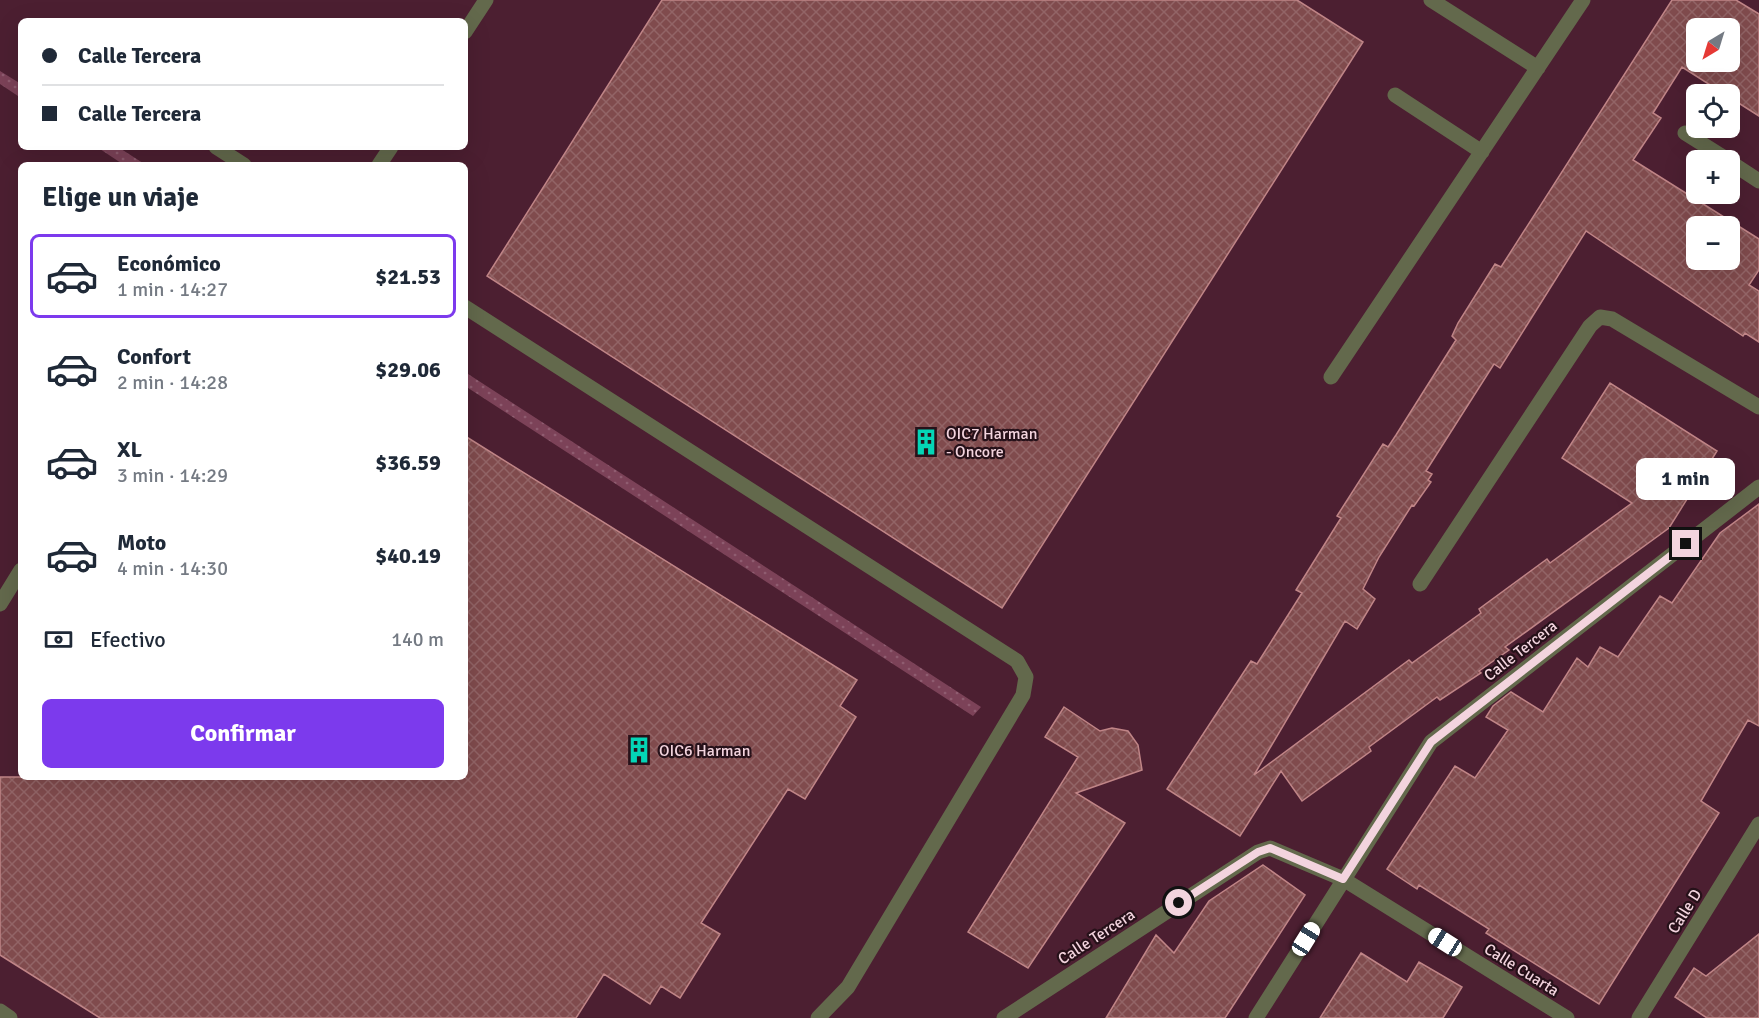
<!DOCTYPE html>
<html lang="es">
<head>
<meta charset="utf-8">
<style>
  :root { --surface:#fff; --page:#f6f6f7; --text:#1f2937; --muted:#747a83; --line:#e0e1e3; --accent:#7c3aed }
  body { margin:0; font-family:Signika,sans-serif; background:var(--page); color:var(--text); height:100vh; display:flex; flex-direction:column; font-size:22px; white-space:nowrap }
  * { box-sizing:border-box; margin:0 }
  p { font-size:20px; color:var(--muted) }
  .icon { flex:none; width:33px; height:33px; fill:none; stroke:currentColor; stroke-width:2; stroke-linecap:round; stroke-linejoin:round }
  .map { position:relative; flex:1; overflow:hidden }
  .panel { position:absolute; left:18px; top:162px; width:450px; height:618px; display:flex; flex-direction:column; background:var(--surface); border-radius:9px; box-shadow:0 6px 24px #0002 }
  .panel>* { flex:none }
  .top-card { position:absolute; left:18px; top:18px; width:450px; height:132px; border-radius:9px; box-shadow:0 6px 24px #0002; display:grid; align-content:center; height:132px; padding:0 24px; background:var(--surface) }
  .needle { width:39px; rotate:218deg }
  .fabs { position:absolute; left:1686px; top:18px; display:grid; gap:12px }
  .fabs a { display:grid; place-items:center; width:54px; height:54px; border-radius:9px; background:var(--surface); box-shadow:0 6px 24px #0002; font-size:30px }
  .end { position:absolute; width:27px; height:27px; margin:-14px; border:8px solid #f3d4de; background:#111; box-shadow:0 0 0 3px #111 }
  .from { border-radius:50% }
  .bubble { position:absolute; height:42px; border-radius:9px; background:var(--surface); box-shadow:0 6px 24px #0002; font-size:20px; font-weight:700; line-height:42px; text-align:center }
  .car { position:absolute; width:18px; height:36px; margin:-18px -9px; border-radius:8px; box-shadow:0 0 4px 2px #0007; background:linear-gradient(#fff 24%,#345 0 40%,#fff 0 76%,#345 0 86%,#fff 0) }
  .top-card b { display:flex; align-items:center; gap:21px; height:57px; font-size:22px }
  .top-card b+b { border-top:2px solid var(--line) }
  .top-card i { width:15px; height:15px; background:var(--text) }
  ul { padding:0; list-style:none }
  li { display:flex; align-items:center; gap:18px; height:84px; margin:0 12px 9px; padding:0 12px; border:3px solid transparent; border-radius:9px }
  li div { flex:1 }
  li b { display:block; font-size:22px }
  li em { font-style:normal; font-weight:700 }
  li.on { border-color:var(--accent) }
  li>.icon { width:54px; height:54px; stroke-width:1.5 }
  h2 { padding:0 24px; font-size:27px; line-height:72px }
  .pay { display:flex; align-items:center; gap:15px; height:66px; padding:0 24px; font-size:22px }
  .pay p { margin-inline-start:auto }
  .button { display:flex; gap:12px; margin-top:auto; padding:12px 24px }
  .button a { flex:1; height:69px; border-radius:9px; background:var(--accent); color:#fff; font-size:24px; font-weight:700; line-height:69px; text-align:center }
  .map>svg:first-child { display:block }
  .grass { fill:url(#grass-dots) }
  .building { fill:url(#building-cross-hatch); stroke:#c08587; stroke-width:1.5; fill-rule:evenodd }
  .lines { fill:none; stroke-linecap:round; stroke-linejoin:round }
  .lane { stroke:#63694c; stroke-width:15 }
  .street { stroke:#63694c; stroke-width:15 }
  .route { stroke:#f3d4de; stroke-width:8 }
  .labels { text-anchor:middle; stroke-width:4.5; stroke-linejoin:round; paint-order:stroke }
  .poi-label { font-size:16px; fill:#f3d4de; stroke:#261119; text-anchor:start }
  .street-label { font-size:16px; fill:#f3d4de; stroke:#261119 }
</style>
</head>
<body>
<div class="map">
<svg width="1759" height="1018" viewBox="0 0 1759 1018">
  <defs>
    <pattern id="grass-dots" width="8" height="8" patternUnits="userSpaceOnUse" patternTransform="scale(1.5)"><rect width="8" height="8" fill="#7c4258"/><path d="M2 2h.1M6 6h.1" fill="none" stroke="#8f5c70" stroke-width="1.8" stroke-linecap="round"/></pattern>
    <pattern id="building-cross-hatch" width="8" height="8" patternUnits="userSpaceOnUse" patternTransform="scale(1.5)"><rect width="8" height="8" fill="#804b4d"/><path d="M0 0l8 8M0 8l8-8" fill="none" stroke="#926466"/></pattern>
  </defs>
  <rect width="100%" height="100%" fill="#4c1f31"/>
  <path class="grass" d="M0 71 21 84V98L0 84Z
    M97 147H118L146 165H124Z
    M465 372 981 707 973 716 465 386Z"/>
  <path class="building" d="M662 0H1297L1363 42 1002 608 487 276Z
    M1672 0H1736L1759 14V116L1682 67 1653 113 1661 118 1633 160 1759 239V270L1749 285 1759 291V342L1745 333 1743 336 1586 231 1500 368 1494 364 1426 471 1432 474 1428 480 1431 482 1414 506 1412 505 1379 557 1363 589 1375 599 1357 629 1345 621 1254 775 1409 660 1412 663 1481 613 1479 609 1547 559 1550 563 1632 503 1562 458 1610 383 1717 451 1669 528 1505 647 1509 650 1479 671 1481 673 1440 700 1437 697 1369 747 1371 751 1302 801 1281 771 1240 836 1167 789 1251 661 1257 664 1302 593 1296 590 1341 518 1337 516 1383 444 1388 447 1396 435 1456 340 1452 336 1458 323 1495 264 1501 267ZM1696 28H1730V62H1696ZM1696 226H1730V260H1696Z
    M465 436 857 680 840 706 856 717 805 799 788 789 701 923 720 934 680 998 661 986 650 1004 604 974 576 1018H100L0 955V777H465Z
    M1759 504V726L1748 720 1701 801 1719 813 1599 1004 1486 933 1489 929 1419 885 1417 889 1387 869 1455 766 1475 778 1508 730 1486 717 1493 706 1511 692 1543 712 1577 658 1588 667 1600 647 1618 657 1660 596 1672 603 1720 533Z
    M1064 707 1100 731 1112 728 1128 731 1138 745 1142 770 1076 793 1125 823 1028 968 968 932 1078 757 1045 737Z
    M1263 865 1305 895 1225 1018H1106L1156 935 1174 953 1209 901Z
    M1759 934V1018H1707L1675 997 1694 968 1706 976Z
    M1361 953 1407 982 1419 962 1462 987 1443 1018H1320Z"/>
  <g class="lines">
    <path class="lane" d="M1431 0 1538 68
      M465 32 486 0
      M1395 95 1482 152
      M216 147 244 165
      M379 165 391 147
      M465 307 1017 661 1026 677 1023 695 848 987 818 1018
      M1331 377 1583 0
      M0 604 21 570
      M0 1011 10 1018"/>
    <path class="street" d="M1685 133 1728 160
      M1730 162 1759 181
      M1420 584 1590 326 1600 317 1612 319 1759 407
      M1004 1018 1258 852 1270 848 1343 879 1567 1018
      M1256 1018 1431 742 1759 487
      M1639 1018 1759 824"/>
  </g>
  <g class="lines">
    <path class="route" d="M1179 903 1258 852 1270 848 1343 879 1431 742 1686 544"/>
  </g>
  <defs>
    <g id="building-bare" transform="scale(2.07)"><path d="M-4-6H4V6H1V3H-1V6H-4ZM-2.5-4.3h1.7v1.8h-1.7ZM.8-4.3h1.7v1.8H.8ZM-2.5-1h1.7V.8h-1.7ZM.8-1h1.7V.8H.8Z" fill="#04d5b6" stroke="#261119" stroke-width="2.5" paint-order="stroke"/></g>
  </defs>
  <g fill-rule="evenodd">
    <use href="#building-bare" x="926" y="442"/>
    <use href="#building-bare" x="639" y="750"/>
  </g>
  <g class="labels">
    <g class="poi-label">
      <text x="946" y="439">OIC7 Harman<tspan x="946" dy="18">- Oncore</tspan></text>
      <text x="659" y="756">OIC6 Harman</text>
    </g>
    <g class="street-label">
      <text transform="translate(1520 650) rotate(-38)" y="6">Calle Tercera</text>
      <text transform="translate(1684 911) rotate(-58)" y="6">Calle D</text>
      <text transform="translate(1096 936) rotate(-33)" y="6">Calle Tercera</text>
      <text transform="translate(1522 969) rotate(32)" y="6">Calle Cuarta</text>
    </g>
  </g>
</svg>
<div class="fabs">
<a><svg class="needle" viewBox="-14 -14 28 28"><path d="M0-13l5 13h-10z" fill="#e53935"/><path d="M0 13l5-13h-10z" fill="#747a83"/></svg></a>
<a><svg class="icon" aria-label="locate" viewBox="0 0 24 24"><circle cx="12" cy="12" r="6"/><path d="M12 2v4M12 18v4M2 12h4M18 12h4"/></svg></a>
<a>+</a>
<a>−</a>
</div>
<i class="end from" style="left:1179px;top:903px"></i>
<i class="end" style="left:1686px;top:544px"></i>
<div class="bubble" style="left:1636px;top:458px;width:99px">1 min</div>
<i class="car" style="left:1306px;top:939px;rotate:32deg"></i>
<i class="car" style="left:1445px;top:942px;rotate:302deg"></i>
<div class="top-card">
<b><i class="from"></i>Calle Tercera</b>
<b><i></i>Calle Tercera</b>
</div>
<section class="panel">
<h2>Elige un viaje</h2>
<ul>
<li class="on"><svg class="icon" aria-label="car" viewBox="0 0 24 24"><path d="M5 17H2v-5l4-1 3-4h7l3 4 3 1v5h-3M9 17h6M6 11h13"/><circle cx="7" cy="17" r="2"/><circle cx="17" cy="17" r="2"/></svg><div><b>Económico</b><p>1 min · 14:27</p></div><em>$21.53</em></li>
<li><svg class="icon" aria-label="car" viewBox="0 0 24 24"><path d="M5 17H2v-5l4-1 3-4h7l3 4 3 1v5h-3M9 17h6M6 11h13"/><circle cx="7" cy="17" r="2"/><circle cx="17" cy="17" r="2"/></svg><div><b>Confort</b><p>2 min · 14:28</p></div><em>$29.06</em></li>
<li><svg class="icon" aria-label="car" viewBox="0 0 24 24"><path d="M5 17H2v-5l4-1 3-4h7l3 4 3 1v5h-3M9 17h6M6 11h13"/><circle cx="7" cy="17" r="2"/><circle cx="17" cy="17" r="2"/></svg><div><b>XL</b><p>3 min · 14:29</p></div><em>$36.59</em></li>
<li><svg class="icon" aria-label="car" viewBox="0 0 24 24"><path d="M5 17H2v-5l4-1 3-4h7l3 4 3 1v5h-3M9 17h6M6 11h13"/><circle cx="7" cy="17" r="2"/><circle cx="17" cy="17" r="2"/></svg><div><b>Moto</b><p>4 min · 14:30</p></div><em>$40.19</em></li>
</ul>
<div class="pay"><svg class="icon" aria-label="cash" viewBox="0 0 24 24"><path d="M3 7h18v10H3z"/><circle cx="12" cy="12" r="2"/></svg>Efectivo<p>140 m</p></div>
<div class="button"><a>Confirmar</a></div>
</section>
</div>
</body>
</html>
